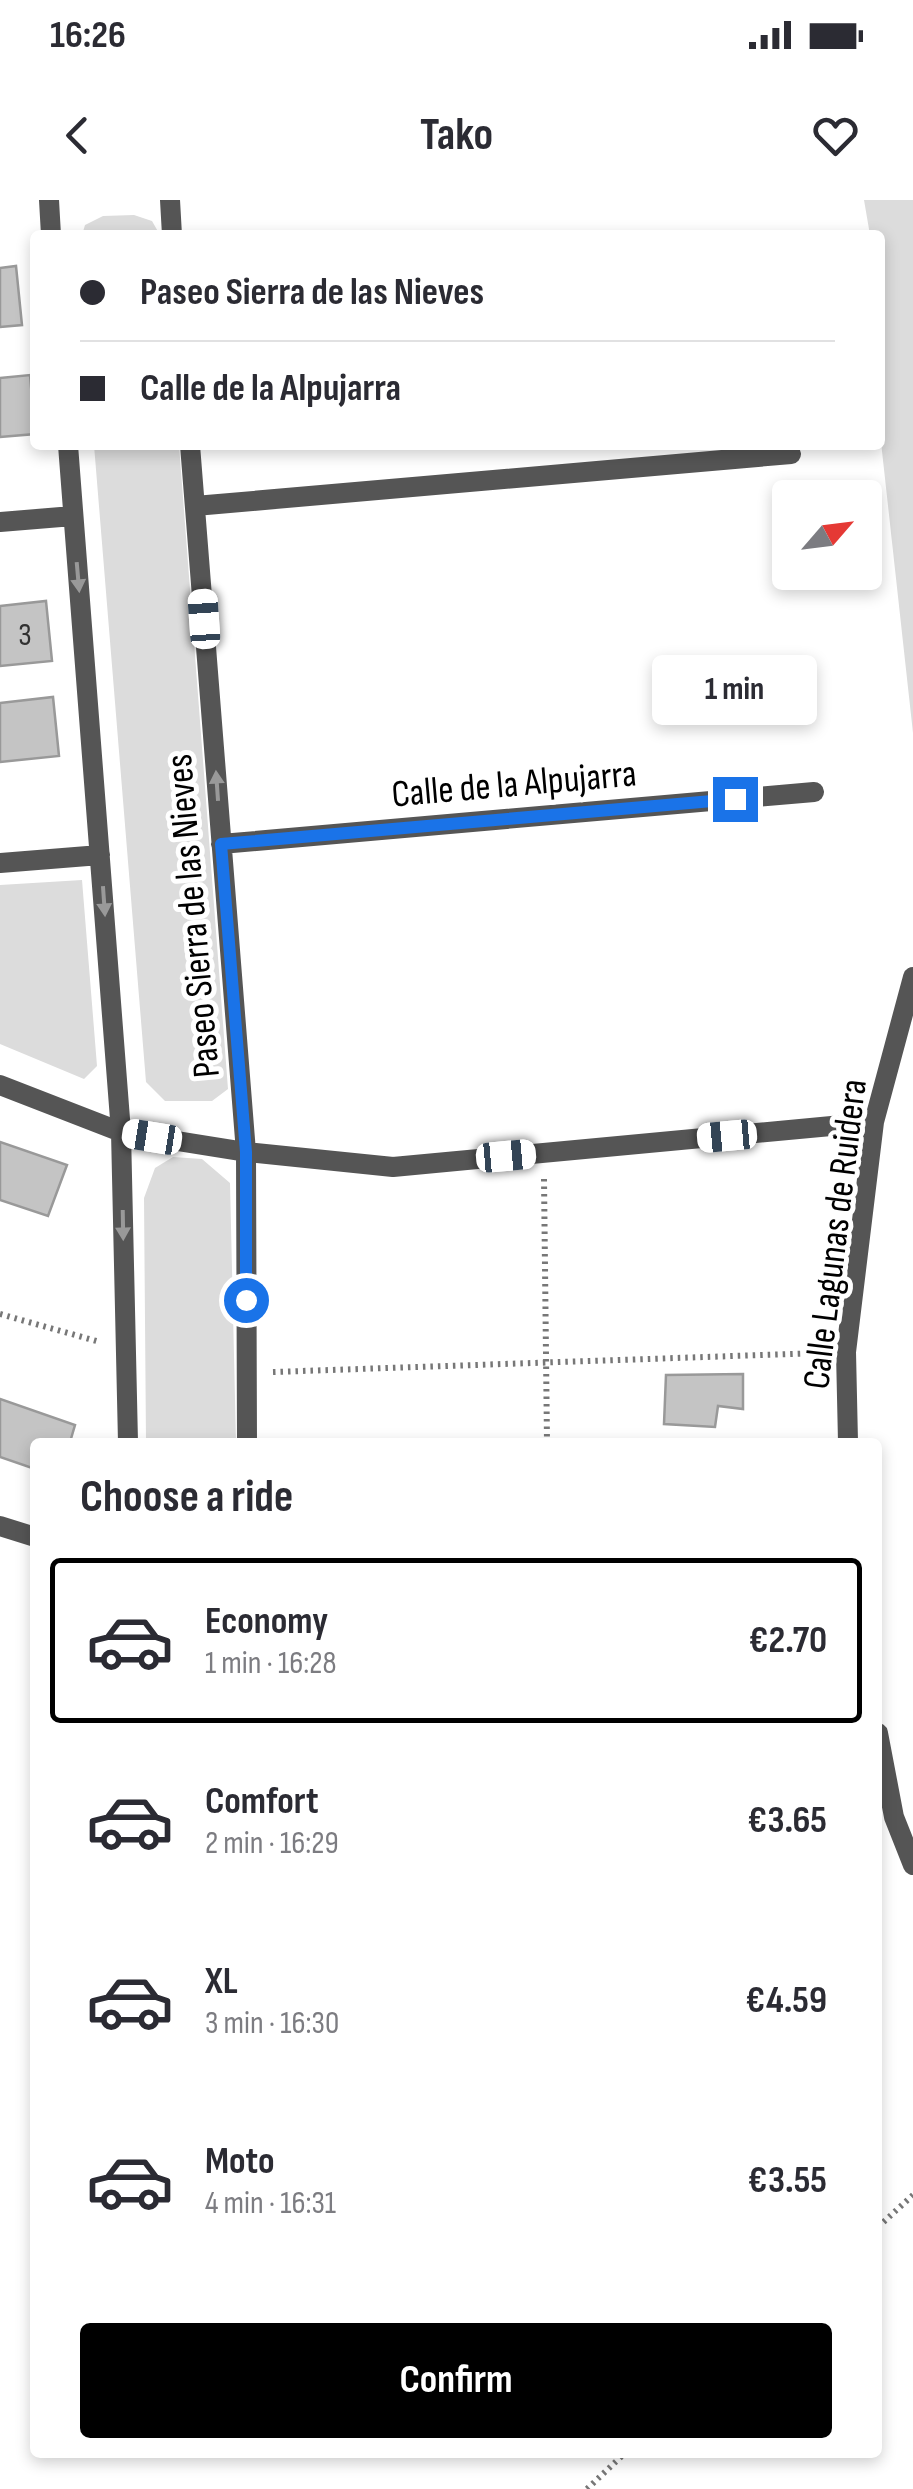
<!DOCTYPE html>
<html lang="en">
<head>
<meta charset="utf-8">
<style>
  :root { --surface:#fff; --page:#f2f2f3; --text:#2b2b33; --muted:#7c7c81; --line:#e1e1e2; --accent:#000 }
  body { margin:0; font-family:"Sofia Sans Condensed",sans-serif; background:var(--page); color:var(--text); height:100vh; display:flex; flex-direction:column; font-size:38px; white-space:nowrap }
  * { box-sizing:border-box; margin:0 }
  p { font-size:32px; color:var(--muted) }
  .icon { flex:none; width:55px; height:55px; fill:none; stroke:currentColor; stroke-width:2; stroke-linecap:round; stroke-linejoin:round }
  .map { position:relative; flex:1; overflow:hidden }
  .side { position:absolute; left:30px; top:1238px; width:852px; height:1020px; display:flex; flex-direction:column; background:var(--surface); border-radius:10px; box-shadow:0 5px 15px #0003 }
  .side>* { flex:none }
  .guide { position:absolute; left:30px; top:30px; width:855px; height:220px; border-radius:10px; box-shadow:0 5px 15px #0003; display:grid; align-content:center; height:220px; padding:0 50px; background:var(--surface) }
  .needle { width:65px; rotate:62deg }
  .fabs { position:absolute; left:772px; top:280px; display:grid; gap:20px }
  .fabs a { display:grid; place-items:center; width:110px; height:110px; border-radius:10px; background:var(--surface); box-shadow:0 5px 15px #0003; font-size:50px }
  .end { position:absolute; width:45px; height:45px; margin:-22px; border:12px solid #1a73e8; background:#fff; box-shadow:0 0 0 5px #fff }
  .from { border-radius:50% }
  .bubble { position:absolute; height:70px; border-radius:10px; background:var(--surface); box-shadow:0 5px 15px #0003; font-size:32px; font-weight:700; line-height:70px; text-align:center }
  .car { position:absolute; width:30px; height:60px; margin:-30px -15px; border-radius:12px; box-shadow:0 0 8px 2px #0007; background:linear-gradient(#fff 24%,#345 0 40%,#fff 0 76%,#345 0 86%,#fff 0) }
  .guide b { display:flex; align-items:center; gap:35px; height:95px; font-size:38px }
  .guide b+b { border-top:2px solid var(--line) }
  .guide i { width:25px; height:25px; background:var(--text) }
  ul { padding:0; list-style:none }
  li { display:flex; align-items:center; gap:30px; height:165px; margin:0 20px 15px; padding:0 30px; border:5px solid transparent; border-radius:10px }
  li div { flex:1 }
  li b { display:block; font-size:38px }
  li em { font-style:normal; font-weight:700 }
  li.on { border-color:var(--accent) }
  li>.icon { width:90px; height:90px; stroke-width:1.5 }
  h2 { padding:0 50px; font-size:45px; line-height:120px }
  .button { display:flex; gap:20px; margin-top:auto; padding:20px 50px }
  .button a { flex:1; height:115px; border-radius:10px; background:var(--accent); color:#fff; font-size:40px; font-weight:700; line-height:115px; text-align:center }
  .status { display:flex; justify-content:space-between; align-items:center; height:70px; padding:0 50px; background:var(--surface); direction:ltr }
  .status svg { height:28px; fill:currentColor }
  header { display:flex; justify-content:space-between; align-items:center; height:130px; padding:0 50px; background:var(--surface); font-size:45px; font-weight:700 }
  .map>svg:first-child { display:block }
  .green { fill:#dcdcdc }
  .building { fill:#c4c4c4; stroke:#999; stroke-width:2.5 }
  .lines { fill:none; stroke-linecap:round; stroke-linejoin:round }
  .path { stroke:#777; stroke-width:6; stroke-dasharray:2.5 5; stroke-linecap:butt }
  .minor { stroke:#555; stroke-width:20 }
  .oneway { fill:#999 }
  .route { stroke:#1a73e8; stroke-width:12 }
  .labels { text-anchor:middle; stroke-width:10; stroke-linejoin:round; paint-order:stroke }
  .number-label { font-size:32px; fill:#313131 }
  .street-label { font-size:38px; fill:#000; stroke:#fff }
</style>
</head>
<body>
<div class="status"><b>16:26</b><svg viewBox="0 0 49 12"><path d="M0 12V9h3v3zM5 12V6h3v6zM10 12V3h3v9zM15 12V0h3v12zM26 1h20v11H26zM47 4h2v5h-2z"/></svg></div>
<header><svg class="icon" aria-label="back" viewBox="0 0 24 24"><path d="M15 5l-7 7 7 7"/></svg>Tako<svg class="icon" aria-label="heart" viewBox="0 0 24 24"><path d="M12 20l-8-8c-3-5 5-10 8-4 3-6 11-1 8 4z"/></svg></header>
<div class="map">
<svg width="913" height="2289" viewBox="0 0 913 2289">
  <rect width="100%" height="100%" fill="#fff"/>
  <path class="green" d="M864 0H913V533L880 233V35H870Z
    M134 15 152 21 160 35H82L85 25 103 16Z
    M94 245H179L228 889 212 901H165L146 882Z
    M82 680 97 866 84 879 0 844V685Z
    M173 957 202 959 230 983 236 1242H146L144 998 155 968Z"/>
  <path class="building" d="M16 66 22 125 0 127V68Z
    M30 175 35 234 0 237V178Z
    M46 401 52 461 0 466V406Z
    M53 497 59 556 0 562V503Z
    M0 942 67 965 48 1016 0 1000Z
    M743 1174V1209L718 1206 715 1227 664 1224 666 1175Z
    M0 1199 75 1225 70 1242H35V1269L0 1257Z"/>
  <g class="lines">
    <path class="path" d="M544 979 547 1242
      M0 1114 100 1142
      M273 1172 820 1153
      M878 2027 913 1995
      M587 2289 626 2252"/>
    <path class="minor" d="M49 0 51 35
      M170 0 172 35
      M68 245 121 932 128 1242
      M190 245 246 952 247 1242
      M195 306 791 254
      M0 322 73 316
      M221 644 814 592
      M0 663 100 655
      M0 885 121 932 246 952 393 967 874 922
      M848 1242 846 1152 874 922 913 777
      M0 1326 35 1337
      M878 1533 894 1617 913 1665"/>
  </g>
  <defs><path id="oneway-solid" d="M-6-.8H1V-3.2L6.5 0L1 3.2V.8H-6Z" transform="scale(2.5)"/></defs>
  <g class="oneway">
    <use href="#oneway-solid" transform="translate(78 377) rotate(85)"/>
    <use href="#oneway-solid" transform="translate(217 586) rotate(-94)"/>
    <use href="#oneway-solid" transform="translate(104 701) rotate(86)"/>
    <use href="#oneway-solid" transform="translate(123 1025) rotate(89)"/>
  </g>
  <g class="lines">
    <path class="route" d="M246 1100V952L221 644 735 599"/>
  </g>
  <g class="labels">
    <g class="number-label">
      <text x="25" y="445">3</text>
    </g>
    <g class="street-label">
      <text transform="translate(514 583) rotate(-5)" y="13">Calle de la Alpujarra</text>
      <text transform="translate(192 716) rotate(-95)" y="13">Paseo Sierra de las Nieves</text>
      <text transform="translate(834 1034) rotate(-83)" y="13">Calle Lagunas de Ruidera</text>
    </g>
  </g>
</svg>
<div class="fabs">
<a><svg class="needle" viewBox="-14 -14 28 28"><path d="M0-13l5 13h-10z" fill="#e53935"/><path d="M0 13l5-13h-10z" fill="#7c7c81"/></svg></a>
</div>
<i class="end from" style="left:246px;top:1100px"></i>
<i class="end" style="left:735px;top:599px"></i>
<div class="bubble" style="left:652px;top:455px;width:165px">1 min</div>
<i class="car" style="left:204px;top:419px;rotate:356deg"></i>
<i class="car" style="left:727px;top:936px;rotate:265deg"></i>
<i class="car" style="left:152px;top:937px;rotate:279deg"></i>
<i class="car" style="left:506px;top:956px;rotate:85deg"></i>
<div class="guide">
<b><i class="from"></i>Paseo Sierra de las Nieves</b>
<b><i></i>Calle de la Alpujarra</b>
</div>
<section class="side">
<h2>Choose a ride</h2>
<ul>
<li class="on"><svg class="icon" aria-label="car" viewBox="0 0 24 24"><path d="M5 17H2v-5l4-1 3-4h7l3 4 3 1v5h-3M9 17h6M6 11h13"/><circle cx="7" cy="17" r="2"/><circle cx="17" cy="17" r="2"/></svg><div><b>Economy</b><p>1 min · 16:28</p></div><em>€2.70</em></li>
<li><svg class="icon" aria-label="car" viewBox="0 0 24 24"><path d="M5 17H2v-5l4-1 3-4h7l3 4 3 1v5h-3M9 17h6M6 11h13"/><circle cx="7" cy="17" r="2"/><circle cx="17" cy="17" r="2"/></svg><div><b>Comfort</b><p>2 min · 16:29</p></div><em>€3.65</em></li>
<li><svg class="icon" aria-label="car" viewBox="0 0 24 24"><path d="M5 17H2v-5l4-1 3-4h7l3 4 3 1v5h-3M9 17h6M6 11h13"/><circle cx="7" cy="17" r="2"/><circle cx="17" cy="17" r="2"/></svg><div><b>XL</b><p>3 min · 16:30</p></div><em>€4.59</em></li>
<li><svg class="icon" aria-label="car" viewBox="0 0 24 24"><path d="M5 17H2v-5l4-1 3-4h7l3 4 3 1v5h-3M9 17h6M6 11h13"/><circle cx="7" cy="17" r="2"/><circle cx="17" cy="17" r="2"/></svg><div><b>Moto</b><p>4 min · 16:31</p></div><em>€3.55</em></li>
</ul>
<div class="button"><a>Confirm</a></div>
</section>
</div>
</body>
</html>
